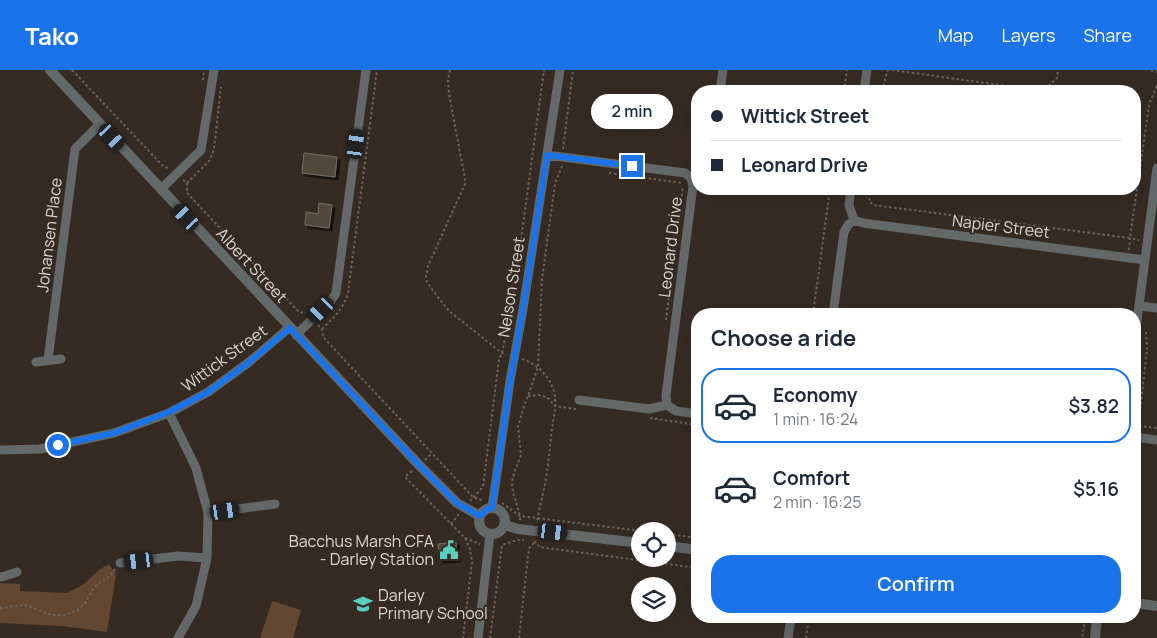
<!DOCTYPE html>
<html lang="en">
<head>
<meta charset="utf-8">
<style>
  :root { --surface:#fff; --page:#f2f2f3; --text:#1f2937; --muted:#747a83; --line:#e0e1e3; --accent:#1a73e8 }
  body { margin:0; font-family:Manrope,sans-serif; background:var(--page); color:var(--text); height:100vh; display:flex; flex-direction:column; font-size:19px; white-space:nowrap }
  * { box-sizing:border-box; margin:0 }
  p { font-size:16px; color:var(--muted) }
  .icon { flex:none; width:28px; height:28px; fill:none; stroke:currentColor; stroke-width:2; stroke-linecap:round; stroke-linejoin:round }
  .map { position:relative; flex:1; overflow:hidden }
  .panel { position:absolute; left:691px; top:238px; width:450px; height:315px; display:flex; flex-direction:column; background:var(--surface); border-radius:20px; box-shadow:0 5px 20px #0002 }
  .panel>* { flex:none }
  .banner { position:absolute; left:691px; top:15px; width:450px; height:110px; border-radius:20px; box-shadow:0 5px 20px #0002; display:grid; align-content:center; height:110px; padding:0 20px; background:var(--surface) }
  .buttons { position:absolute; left:631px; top:452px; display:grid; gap:10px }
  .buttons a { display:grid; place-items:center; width:45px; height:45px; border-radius:50%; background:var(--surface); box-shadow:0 5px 20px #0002; font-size:25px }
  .end { position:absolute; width:22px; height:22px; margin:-11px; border:6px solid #1a73e8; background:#fff; box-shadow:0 0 0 2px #fff }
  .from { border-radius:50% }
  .bubble { position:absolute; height:35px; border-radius:18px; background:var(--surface); box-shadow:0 5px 20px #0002; font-size:16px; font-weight:600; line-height:35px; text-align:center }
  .car { position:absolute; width:15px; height:30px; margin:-15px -8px; border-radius:6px; box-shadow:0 0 4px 1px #0007; background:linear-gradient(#222 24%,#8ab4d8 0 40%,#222 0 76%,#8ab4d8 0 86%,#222 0) }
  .banner b { display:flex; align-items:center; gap:18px; height:48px; font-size:19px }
  .banner b+b { border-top:1px solid var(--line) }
  .banner i { width:12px; height:12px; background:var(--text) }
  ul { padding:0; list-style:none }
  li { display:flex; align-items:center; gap:15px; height:75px; margin:0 10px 8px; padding:0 10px; border:2px solid transparent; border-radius:20px }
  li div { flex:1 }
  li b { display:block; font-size:19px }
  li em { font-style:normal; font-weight:600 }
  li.selected { border-color:var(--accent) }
  li>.icon { width:45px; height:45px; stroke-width:1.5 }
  h2 { padding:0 20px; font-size:22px; line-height:60px }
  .action { display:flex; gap:10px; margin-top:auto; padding:10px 20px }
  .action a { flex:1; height:58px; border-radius:20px; background:var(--accent); color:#fff; font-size:20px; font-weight:600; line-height:58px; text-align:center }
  header { display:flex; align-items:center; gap:30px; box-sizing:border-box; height:70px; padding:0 25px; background:var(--accent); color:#fff }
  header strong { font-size:24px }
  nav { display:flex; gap:28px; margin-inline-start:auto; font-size:18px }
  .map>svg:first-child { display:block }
  .green { fill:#644730 }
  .building { fill:#51463d; stroke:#786c63; filter:url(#shadow) }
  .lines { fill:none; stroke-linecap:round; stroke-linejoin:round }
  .path { stroke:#6c635c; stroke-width:2; stroke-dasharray:2.5 2.5; stroke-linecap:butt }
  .minor { stroke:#626968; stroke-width:9 }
  .tertiary { stroke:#626968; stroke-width:10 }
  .route { stroke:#1a73e8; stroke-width:6 }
  .labels { text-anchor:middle; stroke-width:4; stroke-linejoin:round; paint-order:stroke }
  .street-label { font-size:16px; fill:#dcd6d1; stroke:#352b23 }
  .poi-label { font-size:16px; fill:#dcd6d1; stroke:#352b23; text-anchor:end }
</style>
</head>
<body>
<header>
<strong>Tako</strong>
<nav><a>Map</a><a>Layers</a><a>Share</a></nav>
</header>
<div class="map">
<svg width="1157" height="568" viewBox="0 0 1157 568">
  <defs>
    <filter id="shadow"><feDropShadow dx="3" dy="3" stdDeviation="0" flood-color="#0009"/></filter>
  </defs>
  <rect width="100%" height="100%" fill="#352b23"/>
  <path class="green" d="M109 494 116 504 107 562 62 556 0 553V513L20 514V521L67 523 84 514 99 500Z
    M272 531 301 540 293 568H260Z"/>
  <path class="building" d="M304 83 337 87 335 107 302 103Z
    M319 133 332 135 329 158 305 155 306 142 318 144Z
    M456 472 457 489 440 490 438 474Z"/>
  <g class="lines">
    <path class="path" d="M72 0 164 97 170 98
      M450 0 448 11 449 24 465 109V114L428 196 426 206 427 212 434 222 449 241 502 283 506 285
      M892 0 1043 21 1057 8 1058 0
      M1151 0 1157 2
      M203 10 204 0
      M844 21 847 0
      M883 21 885 9 888 0
      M563 79 573 0
      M609 103 683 113
      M183 110 187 113V123L299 242 306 243
      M187 113 210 90 214 79 221 17
      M859 123 870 124 869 131 873 135 1130 168 1149 35 1157 15
      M870 124V119
      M1129 180 1130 168 1139 170
      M813 244 830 119 842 120
      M666 250 683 116
      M318 255 322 259 323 267 473 427 484 431
      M322 259C334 247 343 240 348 223L377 0
      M522 289C535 293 547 304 552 316 558 328 554 346 552 358 550 375 549 391 546 408 544 423 539 437 537 453
      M528 326 541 325 549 329 555 336 576 339
      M650 348 698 355
      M1139 356 1157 358
      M1138 359 1147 279 1146 260
      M1135 382 1136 377
      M425 390 432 383
      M412 401 405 407 465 468 470 479 472 492 463 568
      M470 431 483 417 499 289 502 283 513 229 544 0
      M502 433 520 446 642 461
      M520 450V446L513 422 512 412 514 403 521 385 518 357 524 336 528 326 538 297 542 209 555 114 562 96
      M451 454 459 444
      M668 464 698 468
      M465 468 480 474
      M534 472 537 473 539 477 698 498
      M0 538 25 535 51 545H66L79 539 85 533 94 517 110 506 115 499
      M1081 546 1085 550 1082 568
      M490 568 502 475 517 470H524
      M519 568 529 478 533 474 534 470
      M806 568 809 546"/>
    <path class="minor" d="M720 21 723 0
      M864 21 867 0
      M547 85 685 103 691 108 693 116 666 325 667 335 676 341 698 344
      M161 119 201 80 214 0
      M854 150 863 153 1145 190
      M1139 236 1157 238
      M833 244 844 162 848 155 854 150 849 135 851 119
      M296 265 331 231 336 223 366 0
      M1135 266 1157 98
      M48 290 75 79 100 54
      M36 292 61 289
      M579 330 649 339 667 335
      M169 343 196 398 208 443 207 488 196 536 178 568
      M1135 367 1157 370
      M0 380 40 379 114 363 169 343 208 322 248 293 290 257
      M492 438 510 311 523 239 560 0
      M208 443 275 434
      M120 493 178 486 207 488
      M0 507 5 506 17 502
      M478 568 490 464
      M788 568 791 546"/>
    <path class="tertiary" d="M50 0 419 395 457 433 480 446
      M479 451a13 13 0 1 1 26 0a13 13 0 1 1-26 0Z
      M505 455 518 459 640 473
      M668 476 698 480
      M1135 533 1157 536
      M1095 568 1097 546"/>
  </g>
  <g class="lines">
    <path class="route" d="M58 375 114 363 169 342 208 322 248 293 290 258 419 395 457 433 480 446 487 439 492 438 510 312 523 239 547 85 632 96"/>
  </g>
  <defs>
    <g id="civic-bare" transform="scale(1.5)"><path d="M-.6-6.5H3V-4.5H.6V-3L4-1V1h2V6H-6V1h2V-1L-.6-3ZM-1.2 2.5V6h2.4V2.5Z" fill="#59cebe" stroke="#352b23" stroke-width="2.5" paint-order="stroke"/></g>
    <g id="school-bare" transform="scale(1.5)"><path d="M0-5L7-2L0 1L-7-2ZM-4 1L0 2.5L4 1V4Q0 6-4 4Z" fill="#59cebe" stroke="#352b23" stroke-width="2.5" paint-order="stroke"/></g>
  </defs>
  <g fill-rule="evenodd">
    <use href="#civic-bare" x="449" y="480"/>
    <use href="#school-bare" x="363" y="534"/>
  </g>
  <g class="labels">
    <g class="street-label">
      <text transform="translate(1001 156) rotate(7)" y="6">Napier Street</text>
      <text transform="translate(49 165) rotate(-83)" y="6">Johansen Place</text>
      <text transform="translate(670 177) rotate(-83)" y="6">Leonard Drive</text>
      <text transform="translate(252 195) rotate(47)" y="6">Albert Street</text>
      <text transform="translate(511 217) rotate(-81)" y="6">Nelson Street</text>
      <text transform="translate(224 288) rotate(-36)" y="6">Wittick Street</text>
    </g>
    <g class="poi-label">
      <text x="434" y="477">Bacchus Marsh CFA<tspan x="434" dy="18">- Darley Station</tspan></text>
      <text x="378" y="531" text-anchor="start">Darley<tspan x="378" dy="18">Primary School</tspan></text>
    </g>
  </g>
</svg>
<div class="buttons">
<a><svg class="icon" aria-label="locate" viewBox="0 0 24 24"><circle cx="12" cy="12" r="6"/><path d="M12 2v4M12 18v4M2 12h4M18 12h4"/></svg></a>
<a><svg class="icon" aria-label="layers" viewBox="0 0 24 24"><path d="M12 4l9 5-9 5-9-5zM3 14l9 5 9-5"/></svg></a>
</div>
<i class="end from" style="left:58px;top:375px"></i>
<i class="end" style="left:632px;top:96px"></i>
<div class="bubble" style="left:591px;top:24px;width:82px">2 min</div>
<i class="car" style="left:112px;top:67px;rotate:137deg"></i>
<i class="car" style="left:356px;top:74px;rotate:8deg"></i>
<i class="car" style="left:186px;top:147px;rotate:317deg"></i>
<i class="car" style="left:321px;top:240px;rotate:226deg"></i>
<i class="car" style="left:225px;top:441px;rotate:82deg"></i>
<i class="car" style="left:553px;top:462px;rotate:97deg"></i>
<i class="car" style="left:139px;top:491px;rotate:263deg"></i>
<div class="banner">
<b><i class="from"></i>Wittick Street</b>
<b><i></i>Leonard Drive</b>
</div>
<section class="panel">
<h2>Choose a ride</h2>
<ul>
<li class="selected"><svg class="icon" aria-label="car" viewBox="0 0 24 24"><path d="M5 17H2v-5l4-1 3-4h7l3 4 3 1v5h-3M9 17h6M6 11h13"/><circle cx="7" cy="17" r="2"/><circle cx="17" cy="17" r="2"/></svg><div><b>Economy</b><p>1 min · 16:24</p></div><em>$3.82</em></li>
<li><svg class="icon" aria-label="car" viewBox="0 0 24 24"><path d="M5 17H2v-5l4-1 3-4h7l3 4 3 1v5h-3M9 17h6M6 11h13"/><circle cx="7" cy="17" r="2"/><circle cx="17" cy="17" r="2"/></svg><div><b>Comfort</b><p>2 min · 16:25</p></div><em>$5.16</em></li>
</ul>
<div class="action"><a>Confirm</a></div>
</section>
</div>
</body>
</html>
